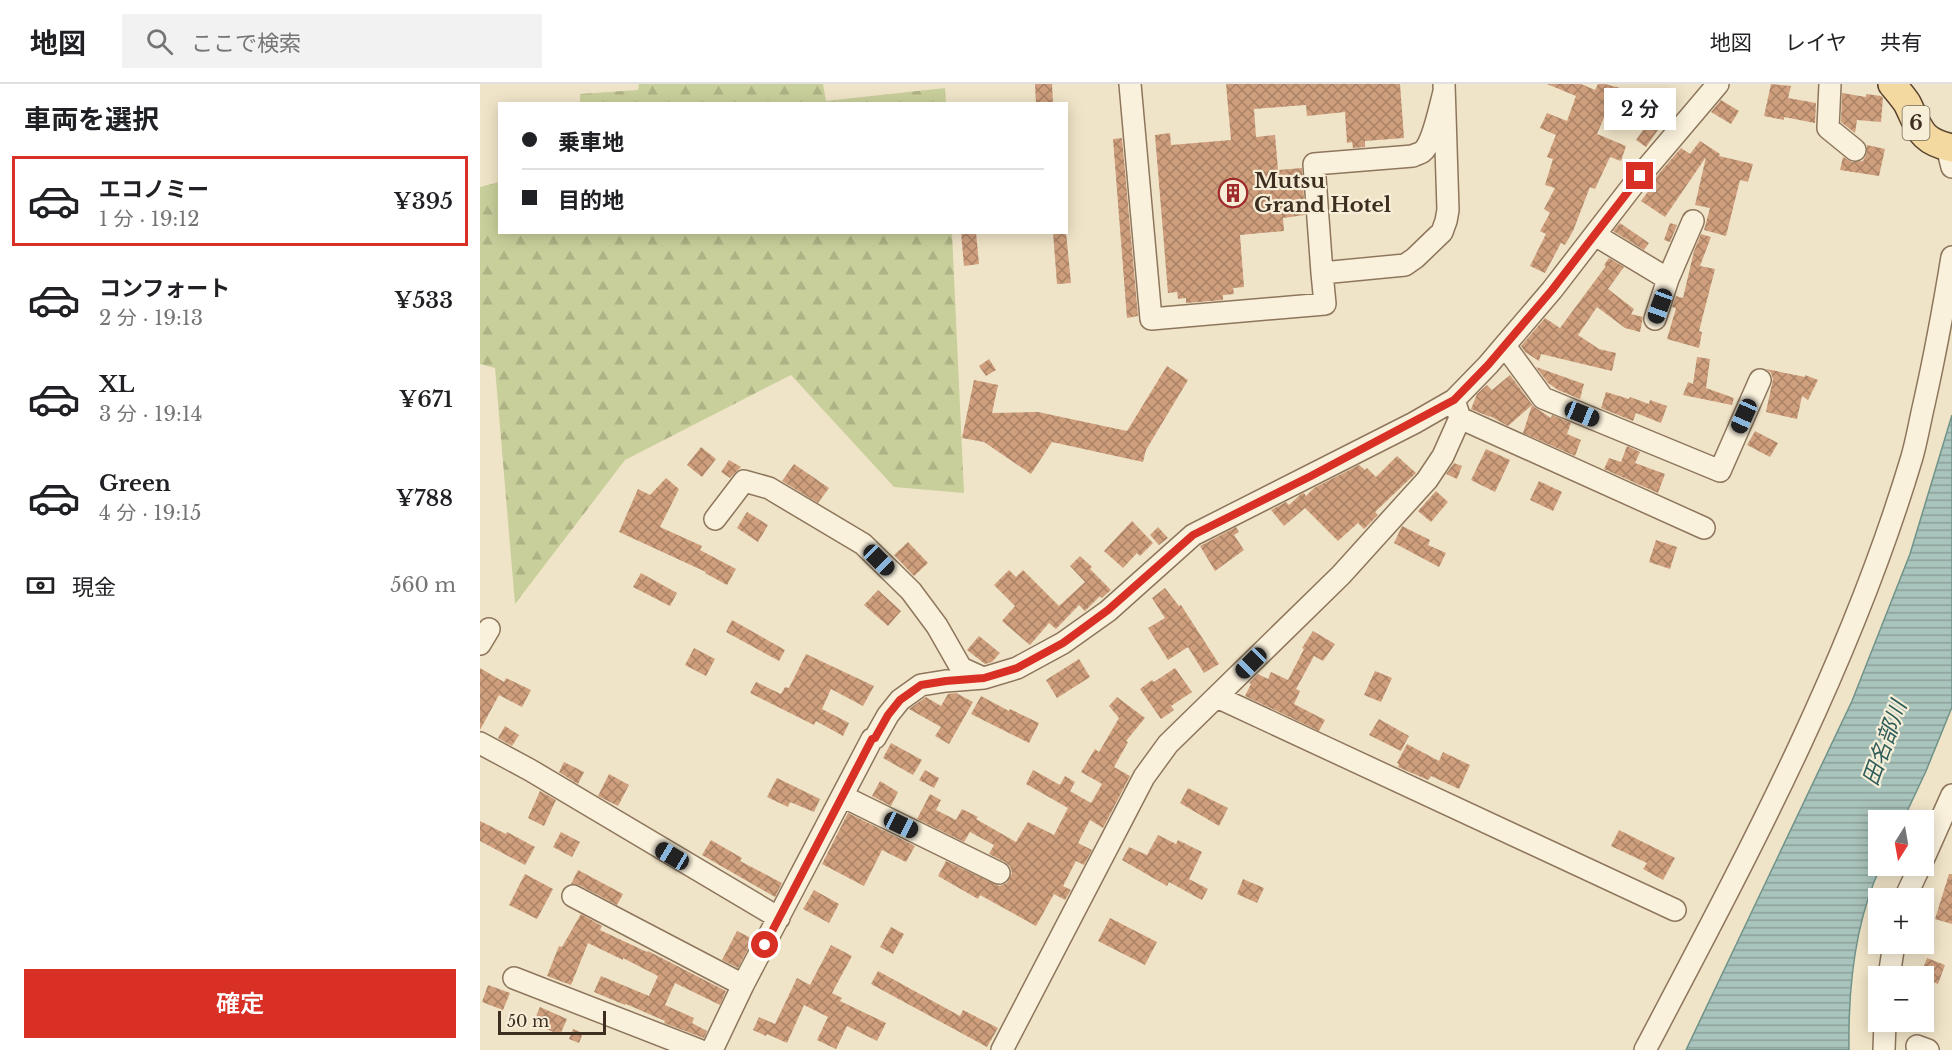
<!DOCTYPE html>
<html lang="ja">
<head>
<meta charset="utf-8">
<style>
  :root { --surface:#fff; --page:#f2f2f2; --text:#202124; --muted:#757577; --line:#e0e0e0; --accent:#d93025 }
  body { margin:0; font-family:"Libre Baskerville","Noto Sans JP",serif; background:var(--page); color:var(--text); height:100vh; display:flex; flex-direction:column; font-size:22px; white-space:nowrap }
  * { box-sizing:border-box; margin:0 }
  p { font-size:20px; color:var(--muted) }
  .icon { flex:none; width:33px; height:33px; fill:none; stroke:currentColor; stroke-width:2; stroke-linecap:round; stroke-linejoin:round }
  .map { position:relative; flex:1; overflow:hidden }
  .side { display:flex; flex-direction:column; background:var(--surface); width:480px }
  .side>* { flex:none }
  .top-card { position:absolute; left:18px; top:18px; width:570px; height:132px; border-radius:0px; box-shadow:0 3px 15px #0003; display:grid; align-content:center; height:132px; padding:0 24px; background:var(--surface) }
  .needle { width:39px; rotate:191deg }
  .fabs { position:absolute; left:1388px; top:726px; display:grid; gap:12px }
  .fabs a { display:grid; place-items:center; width:66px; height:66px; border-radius:0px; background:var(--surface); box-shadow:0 3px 15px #0003; font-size:30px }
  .scale { position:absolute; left:18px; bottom:15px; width:108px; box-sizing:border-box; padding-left:6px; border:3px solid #3d2e20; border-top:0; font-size:16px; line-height:21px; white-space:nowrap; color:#3d2e20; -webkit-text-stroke:4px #f7eed8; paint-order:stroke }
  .end { position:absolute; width:27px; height:27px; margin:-14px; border:8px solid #d93025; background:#fff; box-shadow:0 0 0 3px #fff }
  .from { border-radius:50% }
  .bubble { position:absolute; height:42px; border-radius:0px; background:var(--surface); box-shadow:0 3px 15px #0003; font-size:20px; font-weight:600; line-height:42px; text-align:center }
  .car { position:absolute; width:18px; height:36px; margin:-18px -9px; border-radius:8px; box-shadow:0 0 4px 2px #0007; background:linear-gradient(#222 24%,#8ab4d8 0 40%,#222 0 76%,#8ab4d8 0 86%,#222 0) }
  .top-card b { display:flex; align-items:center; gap:21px; height:57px; font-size:22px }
  .top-card b+b { border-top:2px solid var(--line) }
  .top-card i { width:15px; height:15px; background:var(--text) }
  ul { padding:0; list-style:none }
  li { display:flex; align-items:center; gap:18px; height:90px; margin:0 12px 9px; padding:0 12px; border:3px solid transparent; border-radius:0px }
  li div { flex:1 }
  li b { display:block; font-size:22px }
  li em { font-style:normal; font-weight:600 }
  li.current { border-color:var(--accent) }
  li>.icon { width:54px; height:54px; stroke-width:1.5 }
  h2 { padding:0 24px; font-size:27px; line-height:72px }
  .pay { display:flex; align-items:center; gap:15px; height:66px; padding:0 24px; font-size:22px }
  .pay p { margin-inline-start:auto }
  .action { display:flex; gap:12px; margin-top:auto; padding:12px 24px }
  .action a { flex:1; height:69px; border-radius:0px; background:var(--accent); color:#fff; font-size:24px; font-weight:600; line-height:69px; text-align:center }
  header { display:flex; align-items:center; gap:36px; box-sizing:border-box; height:84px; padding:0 30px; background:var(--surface); border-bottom:2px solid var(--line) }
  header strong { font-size:28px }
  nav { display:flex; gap:33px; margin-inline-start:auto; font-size:21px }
  .search { width:420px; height:54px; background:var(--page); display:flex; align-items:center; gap:15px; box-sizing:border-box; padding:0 21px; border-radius:0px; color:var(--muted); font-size:22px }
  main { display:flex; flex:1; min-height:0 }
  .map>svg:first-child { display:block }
  .forest { fill:url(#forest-firs) }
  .water { fill:url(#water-rules); stroke:#6f938a; stroke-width:1.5 }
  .building { fill:url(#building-cross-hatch) }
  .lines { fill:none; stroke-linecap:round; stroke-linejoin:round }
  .minor-casing { stroke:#8d765c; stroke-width:24 }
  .major-casing { stroke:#5b4430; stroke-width:30 }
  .minor { stroke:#faf1dc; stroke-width:21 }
  .major { stroke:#f3d9a0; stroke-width:27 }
  .route { stroke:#d93025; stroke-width:8 }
  .labels { text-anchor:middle; stroke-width:4.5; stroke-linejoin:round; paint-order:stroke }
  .shield { fill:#f7eed8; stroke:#756857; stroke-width:1.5 }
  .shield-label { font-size:20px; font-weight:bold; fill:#3d2e20 }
  .poi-label { font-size:21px; font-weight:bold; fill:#3d2e20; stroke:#f7eed8; text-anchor:start }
  .water-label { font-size:22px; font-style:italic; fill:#2f5d5a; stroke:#f7eed8 }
</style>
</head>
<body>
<header>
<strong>地図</strong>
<div class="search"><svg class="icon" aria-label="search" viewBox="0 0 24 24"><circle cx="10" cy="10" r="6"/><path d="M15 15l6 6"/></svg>ここで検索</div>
<nav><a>地図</a><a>レイヤ</a><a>共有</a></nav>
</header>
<main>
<section class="side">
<h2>車両を選択</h2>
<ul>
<li class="current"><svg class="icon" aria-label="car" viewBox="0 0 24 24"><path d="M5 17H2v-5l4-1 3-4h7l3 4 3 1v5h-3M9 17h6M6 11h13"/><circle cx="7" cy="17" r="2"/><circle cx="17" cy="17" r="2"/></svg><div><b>エコノミー</b><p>1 分 · 19:12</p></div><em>¥395</em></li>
<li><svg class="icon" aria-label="car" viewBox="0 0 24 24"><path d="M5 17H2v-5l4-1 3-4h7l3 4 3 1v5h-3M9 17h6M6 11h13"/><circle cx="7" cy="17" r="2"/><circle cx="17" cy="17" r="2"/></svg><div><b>コンフォート</b><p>2 分 · 19:13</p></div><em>¥533</em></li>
<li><svg class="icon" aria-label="car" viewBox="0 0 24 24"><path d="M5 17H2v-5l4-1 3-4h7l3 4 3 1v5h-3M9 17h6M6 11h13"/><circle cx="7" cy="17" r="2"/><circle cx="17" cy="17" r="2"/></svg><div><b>XL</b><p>3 分 · 19:14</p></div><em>¥671</em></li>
<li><svg class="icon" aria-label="car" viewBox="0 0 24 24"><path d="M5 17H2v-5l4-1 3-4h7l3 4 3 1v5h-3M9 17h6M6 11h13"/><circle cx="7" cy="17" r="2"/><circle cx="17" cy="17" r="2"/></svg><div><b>Green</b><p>4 分 · 19:15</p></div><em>¥788</em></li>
</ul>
<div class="pay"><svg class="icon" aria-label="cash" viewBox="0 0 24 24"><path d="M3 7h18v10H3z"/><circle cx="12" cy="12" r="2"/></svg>現金<p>560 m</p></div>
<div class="action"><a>確定</a></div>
</section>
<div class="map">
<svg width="1472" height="966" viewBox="0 0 1472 966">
  <defs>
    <pattern id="forest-firs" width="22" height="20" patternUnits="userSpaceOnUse" patternTransform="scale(1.5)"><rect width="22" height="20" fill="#c9cf9b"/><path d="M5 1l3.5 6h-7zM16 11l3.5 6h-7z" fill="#aeb285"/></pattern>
    <pattern id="water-rules" width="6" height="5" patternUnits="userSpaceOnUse" patternTransform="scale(1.5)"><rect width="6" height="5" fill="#a9c4bc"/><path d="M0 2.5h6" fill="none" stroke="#8ba098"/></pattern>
    <pattern id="building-cross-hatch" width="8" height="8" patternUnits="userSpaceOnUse" patternTransform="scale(1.5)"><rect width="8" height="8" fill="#cf9f7d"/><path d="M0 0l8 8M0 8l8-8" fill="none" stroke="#a98266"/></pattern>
  </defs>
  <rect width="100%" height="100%" fill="#f0e4c8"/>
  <path class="forest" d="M159 0H343L346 17 465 4 466 19H100V10L158 6Z
    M19 98 20 148 472 149 484 409 414 403 311 291 145 376 35 520 15 284 0 280V103Z"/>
  <path class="water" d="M1472 331V623L1446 687 1423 736H1398V782H1401C1374 839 1368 904 1369 966H1206L1372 617 1430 470Z"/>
  <path class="building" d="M555 0H572L573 20H556Z
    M746 0H920L924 54 885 57V63L873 64 872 58 867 59 865 28 827 32 826 21 774 25 776 53 795 51 798 86 822 84 825 131 803 134 804 147 760 151 764 203 753 204 754 210 743 211V216L706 219V214L698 215 697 208 688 209 675 51 690 49 691 61 751 56Z
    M1067 0H1101L1115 6 1118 0H1125L1163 10 1160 23 1131 17 1117 50 1146 62 1141 77 1130 73 1115 105 1110 103 1093 147 1085 161 1081 159 1065 189 1050 182 1066 150 1060 147 1070 129 1064 125 1075 104 1065 101 1073 75 1067 73 1076 51 1060 44 1067 29 1087 37 1096 12Z
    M1291 0 1311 2 1308 14 1336 19 1335 39 1304 33V36L1284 32Z
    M1362 9 1386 13V10L1401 12 1403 14 1401 38 1377 36 1375 49 1361 38Z
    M1241 16 1259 27 1251 40 1231 28Z
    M1168 39 1178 46 1166 63 1156 56Z
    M642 54 658 232 647 234 633 55Z
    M1220 57 1240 70 1239 72 1273 80 1268 98 1260 96 1246 152 1224 146 1230 124 1215 121 1226 73 1185 133 1161 117 1172 102 1170 100 1201 64 1210 70Z
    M1387 61 1405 65 1399 92 1360 86 1363 73 1372 78 1383 77 1387 69Z
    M1140 139 1169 159 1164 166 1133 147Z
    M1190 139 1197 141 1190 158 1184 156Z
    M481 148H496L499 180 484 182Z
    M573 148H586L591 199 577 200Z
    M1221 150 1231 153 1220 182 1235 185 1219 247 1222 248 1219 264 1187 255 1196 224 1192 223 1196 212 1203 214 1214 167Z
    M1129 174 1144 183 1128 205 1154 225 1151 230 1163 233 1160 248 1145 244 1117 223 1098 251 1119 265 1136 269 1132 287 1061 270 1059 277 1045 268 1041 262 1065 234 1080 244 1126 182 1124 181Z
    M1217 273 1230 275 1226 304 1254 314 1252 321 1203 311 1208 298 1213 300Z
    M509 275 516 286 506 292 499 282Z
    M687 282 708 296 666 366 663 378 572 358 551 390 504 358 482 354 494 296 518 301 512 329 558 328 647 347Z
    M1056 283 1104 300 1100 315 1078 306 1068 299Z
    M1286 285 1325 293V291L1338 296 1328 316 1322 312 1317 335 1286 328 1293 295 1291 289Z
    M1030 291 1053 322 1071 334 1072 331 1091 339 1087 350 1101 356 1095 372 1043 349 1052 321 1028 342 1010 332V333L991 325 997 310 1007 301 1012 306Z
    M1126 308 1149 315 1150 313 1169 320 1170 316 1187 322 1181 339 1156 329 1153 337 1121 324Z
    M1275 347 1298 359 1290 373 1267 361Z
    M1147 362 1160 368 1155 379 1185 390 1178 409 1124 385 1129 374 1141 378Z
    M221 363 236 375 222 393 207 381Z
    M1006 365 1030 376 1015 408 991 396Z
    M917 372 936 389 895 428 898 431 884 445 878 439 858 457 825 424 804 442 791 426 806 418 809 421 821 410 824 409 826 412 834 404 879 381 885 386 887 384 896 393Z
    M249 376 261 383 250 394 241 388Z
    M974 379 982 382 977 395 966 390Z
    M314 380 349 404 338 419 302 397Z
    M186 394 199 405 180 443 222 462 220 466 256 485 247 501 225 489 226 488 139 448 158 405 170 411Z
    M1059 397 1082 408 1073 427 1050 416Z
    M956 407 968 418 951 438 938 427Z
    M267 428 288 441 278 458 257 444Z
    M652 437 673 459 660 472 657 469 643 484 624 467Z
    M922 442 950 456 948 461 966 469 959 483 914 459Z
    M678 443 688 454 679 461 670 451Z
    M756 443 759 448 754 451 764 466 735 487 720 462Z
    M1176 456 1197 463 1190 485 1169 478Z
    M428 458 448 479 434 492 414 471Z
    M600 472 612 483 610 485 631 506 622 514 620 512 605 527 599 521 576 545 569 539 550 561 522 537 535 522 514 501 529 486 536 493 543 486 579 522 605 498 590 482Z
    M161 489 197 509 190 522 153 503Z
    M685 504 699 522 701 521 739 580 724 589 708 563 688 576 668 544 685 534 672 514Z
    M398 506 421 527 408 542 384 521Z
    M252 536 305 566 299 577 246 548Z
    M833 547 855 560 843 577 834 572 816 605 820 607 814 620 845 636 839 647 765 612 771 600 769 599 778 590 788 595 791 588 808 596 824 565 822 564Z
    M499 552 520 569 512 578 505 580 487 566Z
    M214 564 235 575 226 592 205 581Z
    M326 570 394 602 383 622 351 605 342 625 369 639 363 652 336 637 334 641 270 609 276 598 301 610 305 603 309 604Z
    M599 575 610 593 577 614 566 596Z
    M0 584 24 598 26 594 51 606 42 623 19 611 0 646Z
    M695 584 712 608 691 622 694 626 681 635 660 605 672 596 674 598Z
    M895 587 912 594 901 618 884 611Z
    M476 609 493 618 469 660 455 652 461 643 429 625 446 613 461 622 468 610Z
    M501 612 529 627 530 625 559 639 549 659 491 630Z
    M637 613 665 634 646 657 648 658 634 683 650 692 623 744 610 736 598 759 612 766 604 781 596 777 583 802 591 806 585 816 574 810 556 842 500 811 498 815 458 792 466 777 519 802 527 799 532 789 530 782 525 778 509 770 514 761 490 748 484 758 437 735 450 710 461 716 456 726 476 736 482 725 498 733 496 735 536 758 548 738 574 751 588 724 546 700 553 686 580 701 585 692 595 698 590 707 611 719 622 700 601 688 615 665 619 668 639 634 629 622Z
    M899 635 929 652 921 667 889 651Z
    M25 642 39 651 32 662 18 654Z
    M411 659 442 676 433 691 403 674Z
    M927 660 959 677 963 668 990 681 979 705 951 692 948 696 918 683 919 680 917 679Z
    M84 678 104 688 98 700 79 688Z
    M445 686 459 694 454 704 439 696Z
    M129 690 149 701 138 722 118 712Z
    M297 694 340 715 334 728 310 718 308 723 287 713Z
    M400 697 418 708 411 722 392 712Z
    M708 704 748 724 739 742 700 719Z
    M60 707 76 716 64 742 48 734Z
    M368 729 435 762 426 778 402 766 384 802 342 780Z
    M0 737 26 750 27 748 55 763 45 781 0 757Z
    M1139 746 1195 774 1183 796 1163 785 1167 779 1131 762Z
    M81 748 100 758 92 773 73 763Z
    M678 751 696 760 698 756 722 768 709 795 728 805 722 816 689 798 687 802 642 776 649 763 667 771Z
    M231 756 262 774 260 777 302 799 295 813 222 771Z
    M98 786 143 810 137 821 99 801 91 800Z
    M45 790 73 805 57 835 29 821Z
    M1469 790H1472V840L1455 835Z
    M763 795 784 804 777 819 757 810Z
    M334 806 359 820 349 839 323 825Z
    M101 830 122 842 120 846 167 868 168 867 246 907 240 921 195 899 185 921 214 934 212 939 227 947 224 954 184 939 185 937 146 920 145 921 114 908 121 892 169 912 178 892 143 874V876L108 859 91 901 67 892 79 862 82 863Z
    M630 834 677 858 665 881 618 857Z
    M411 843 424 850 413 870 400 863Z
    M257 847 273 855 258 884 242 876Z
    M351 861 372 872 352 909 362 914 360 917 406 939 397 957 367 942 356 965 337 956 348 933 324 921 307 959 287 950 286 952 273 946 279 933 295 940 317 894 330 901Z
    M1447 874 1465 881 1458 900 1440 892Z
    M398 887 480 932 483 926 518 944 507 963 391 900Z
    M8 901 30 909 23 926 2 918Z
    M60 923 87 935 80 951 53 939Z
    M93 945 103 949 99 959 89 955Z"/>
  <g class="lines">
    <g class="minor-casing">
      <path id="minor" d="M650 0 671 235 845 220 842 189
        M964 0 968 126 966 137 962 148 935 174 925 181 842 189 834 80 933 72C936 70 939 70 942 68 953 60 960 22 964 8
        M1350 0 1348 44 1375 66
        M1467 63 1472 83
        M1115 151 1188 195 1175 235
        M1188 195 1213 137
        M1025 262 1063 314 1240 387 1280 296
        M980 334 1224 444
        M235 435 264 397 289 404 383 460 431 507 457 542 481 584 503 594
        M0 560 9 545
        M737 613 1195 826
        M0 659 50 686 299 834
        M362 712 519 789
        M1443 776 1472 711
        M93 812 263 901
        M1425 814 1440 782
        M1409 892 1414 860
        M34 894 219 966
        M1437 962 1448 966
        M232 966 263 901 392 655 395 654 408 631 420 616 441 601 466 597 504 594 537 584 583 559 628 527 713 451 934 339 974 316 1008 281 1072 206 1160 92 1238 0
        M522 966 664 693 688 660 861 491 927 418 947 396 963 372 980 334 974 316
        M1165 966C1266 774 1370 581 1432 373 1437 355 1440 337 1444 320 1455 271 1464 222 1472 173
        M1404 966 1405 938"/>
    </g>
    <g class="major-casing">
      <path id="major" d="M1412 0C1417 6 1423 13 1427 19 1440 45 1440 57 1472 64"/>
    </g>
    <use href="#minor" class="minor"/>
    <use href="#major" class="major"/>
  </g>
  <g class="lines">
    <path class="route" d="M285 861 392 655 395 654 408 631 420 616 441 601 466 597 504 594 537 584 583 559 628 526 713 451 831 392 974 316 1008 281 1072 206 1160 92"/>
  </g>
  <defs>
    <g id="building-ring" transform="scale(1.5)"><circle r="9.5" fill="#f7eed8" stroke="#9e2a2b" stroke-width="1.5"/><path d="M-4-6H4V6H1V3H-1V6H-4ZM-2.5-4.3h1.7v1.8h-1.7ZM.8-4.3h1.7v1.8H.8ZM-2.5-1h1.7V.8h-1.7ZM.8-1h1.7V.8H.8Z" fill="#9e2a2b"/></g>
  </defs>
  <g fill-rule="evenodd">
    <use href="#building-ring" x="753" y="109"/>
  </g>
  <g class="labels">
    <rect class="shield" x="1422.5" y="22" width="27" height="34" rx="4.5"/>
    <g class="shield-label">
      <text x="1436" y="46">6</text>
    </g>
    <g class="poi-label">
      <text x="774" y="104">Mutsu<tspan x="774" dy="24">Grand Hotel</tspan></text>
    </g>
    <g class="water-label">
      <text transform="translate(1404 659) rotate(-70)" y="8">田名部川</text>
    </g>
  </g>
</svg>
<div class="fabs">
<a><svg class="needle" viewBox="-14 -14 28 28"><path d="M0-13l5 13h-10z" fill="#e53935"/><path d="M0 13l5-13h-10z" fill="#757577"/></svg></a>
<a>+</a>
<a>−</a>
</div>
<div class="scale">50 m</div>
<i class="end from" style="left:285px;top:861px"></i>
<i class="end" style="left:1160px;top:92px"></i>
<div class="bubble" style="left:1124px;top:4px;width:72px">2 分</div>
<i class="car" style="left:1180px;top:222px;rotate:200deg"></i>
<i class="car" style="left:1102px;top:330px;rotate:112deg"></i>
<i class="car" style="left:1264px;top:332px;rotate:204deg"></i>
<i class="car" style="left:399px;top:476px;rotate:135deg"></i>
<i class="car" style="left:771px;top:579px;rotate:225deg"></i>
<i class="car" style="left:421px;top:741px;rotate:116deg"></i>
<i class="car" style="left:192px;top:772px;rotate:301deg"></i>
<div class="top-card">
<b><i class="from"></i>乗車地</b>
<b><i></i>目的地</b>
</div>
</div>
</main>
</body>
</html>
